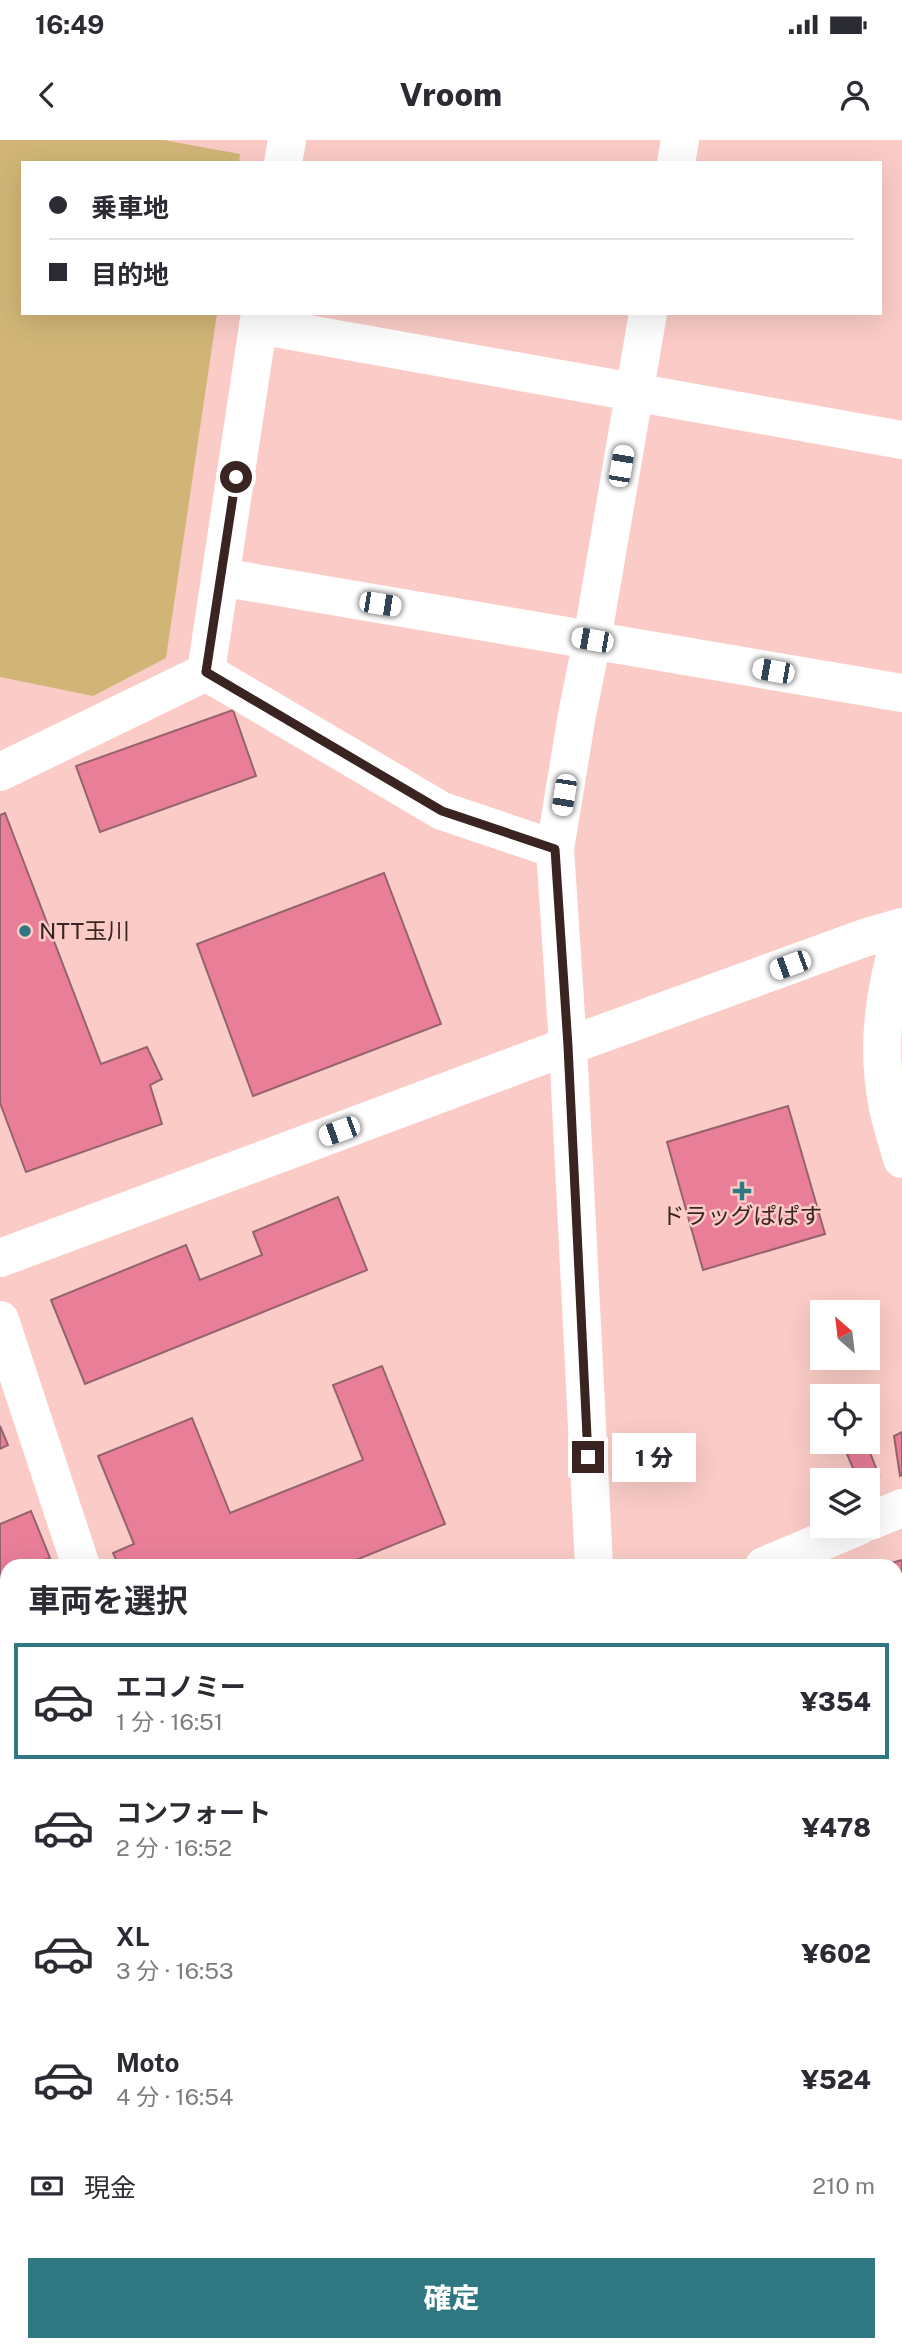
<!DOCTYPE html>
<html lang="ja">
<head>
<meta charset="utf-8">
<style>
  :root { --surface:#fff; --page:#f2f2f3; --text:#2b2b33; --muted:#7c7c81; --line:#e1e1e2; --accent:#307881 }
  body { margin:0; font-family:"Public Sans","Noto Sans JP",sans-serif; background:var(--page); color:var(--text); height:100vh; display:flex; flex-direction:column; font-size:26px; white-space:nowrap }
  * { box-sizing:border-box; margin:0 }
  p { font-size:23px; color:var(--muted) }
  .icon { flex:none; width:38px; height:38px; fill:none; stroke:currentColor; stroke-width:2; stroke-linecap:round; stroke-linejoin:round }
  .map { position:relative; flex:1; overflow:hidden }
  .panel { position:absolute; left:0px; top:1419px; width:903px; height:793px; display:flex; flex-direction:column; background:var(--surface); border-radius:21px 21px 0 0; box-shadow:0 7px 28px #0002 }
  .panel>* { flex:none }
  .guide { position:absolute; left:21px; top:21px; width:861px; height:154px; border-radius:0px; box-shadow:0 7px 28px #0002; display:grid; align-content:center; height:154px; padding:0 28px; background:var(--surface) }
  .needle { width:46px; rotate:332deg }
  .tools { position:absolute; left:810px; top:1160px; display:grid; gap:14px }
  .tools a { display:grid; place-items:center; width:70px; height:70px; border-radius:0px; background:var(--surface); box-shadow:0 7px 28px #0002; font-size:35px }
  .end { position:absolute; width:32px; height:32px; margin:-16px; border:9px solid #3a2422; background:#fff; box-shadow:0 0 0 4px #fff }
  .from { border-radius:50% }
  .bubble { position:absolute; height:49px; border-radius:0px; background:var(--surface); box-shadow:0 7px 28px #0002; font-size:23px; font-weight:800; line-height:49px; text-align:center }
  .car { position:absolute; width:21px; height:42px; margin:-21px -10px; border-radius:9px; box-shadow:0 0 5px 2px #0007; background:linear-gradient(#fff 24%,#345 0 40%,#fff 0 76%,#345 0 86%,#fff 0) }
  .guide b { display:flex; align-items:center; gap:24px; height:66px; font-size:26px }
  .guide b+b { border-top:2px solid var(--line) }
  .guide i { width:18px; height:18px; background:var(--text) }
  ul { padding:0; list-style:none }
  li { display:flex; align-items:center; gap:21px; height:116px; margin:0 14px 10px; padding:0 14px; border:4px solid transparent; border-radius:0px }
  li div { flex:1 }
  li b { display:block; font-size:26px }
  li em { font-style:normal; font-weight:800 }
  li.active { border-color:var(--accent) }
  li>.icon { width:63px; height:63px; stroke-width:1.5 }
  h2 { padding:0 28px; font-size:32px; line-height:84px }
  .pay { display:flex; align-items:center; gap:18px; height:77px; padding:0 28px; font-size:26px }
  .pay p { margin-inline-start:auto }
  .cta { display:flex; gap:14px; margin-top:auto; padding:14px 28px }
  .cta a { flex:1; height:80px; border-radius:0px; background:var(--accent); color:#fff; font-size:28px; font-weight:800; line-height:80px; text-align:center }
  .status { display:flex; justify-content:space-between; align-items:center; height:49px; padding:0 35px; background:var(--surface); direction:ltr }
  .status svg { height:19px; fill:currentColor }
  header { display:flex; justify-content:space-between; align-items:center; height:91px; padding:0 28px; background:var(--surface); font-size:32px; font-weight:800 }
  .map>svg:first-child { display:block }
  .green { fill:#d1b577 }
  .building { fill:#e97e98; stroke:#95636d; stroke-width:2 }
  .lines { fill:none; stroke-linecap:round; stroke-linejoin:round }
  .minor { stroke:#fff; stroke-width:38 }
  .route { stroke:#3a2422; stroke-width:9 }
  .poi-dot { fill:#307881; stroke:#fbccc7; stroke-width:2.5 }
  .labels { text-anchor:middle; stroke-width:5; stroke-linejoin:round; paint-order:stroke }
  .poi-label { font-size:23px; fill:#3a2422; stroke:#fbccc7; text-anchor:start }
</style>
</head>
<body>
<div class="status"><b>16:49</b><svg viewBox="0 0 49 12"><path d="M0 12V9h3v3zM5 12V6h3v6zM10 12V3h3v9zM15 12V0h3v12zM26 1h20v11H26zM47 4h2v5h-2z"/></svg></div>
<header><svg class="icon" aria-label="back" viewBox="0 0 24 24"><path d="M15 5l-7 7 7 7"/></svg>Vroom<svg class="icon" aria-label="person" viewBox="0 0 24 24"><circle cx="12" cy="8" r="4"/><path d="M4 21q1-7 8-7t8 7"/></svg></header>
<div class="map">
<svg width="902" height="2211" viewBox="0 0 902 2211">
  <rect width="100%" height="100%" fill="#fbccc7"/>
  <path class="green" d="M0 0H163L240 14 239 23H23V173H217L166 518 93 556 0 537Z
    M7 2158V2205H384L387 2211H0V2162Z"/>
  <path class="building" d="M233 570 256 636 100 692 76 626Z
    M5 673 101 924 147 907 162 939 150 945 162 984 26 1032 0 963V675Z
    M384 733 441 884 253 956 197 804Z
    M788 966 825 1094 703 1130 667 1002Z
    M338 1057 367 1130 85 1244 51 1160 186 1105 200 1140 262 1115 253 1092Z
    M382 1226 445 1384 341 1426H119L113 1413 134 1404 98 1316 192 1278 230 1373 363 1320 333 1245Z
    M0 1286 8 1305 0 1309Z
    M902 1292V1335L900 1336 894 1296Z
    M842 1302H866L879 1336 855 1333Z
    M31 1371 50 1418 31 1426H7V1436L0 1439V1384Z
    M902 1420V1496L896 1468V1426H887V1424Z
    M7 1465V1495L0 1498V1469Z
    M7 1504V1539L0 1543V1508Z
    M902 1512V1641L896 1642V1513Z
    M7 1633V1656L0 1642V1636Z
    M0 1668 7 1681V1716L0 1720Z
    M902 1683V1723L896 1726V1685Z
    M902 1754V1802L896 1803V1755Z
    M902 1810V1854H896L898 1873 896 1874V1811Z
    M902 2032V2072L896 2074V2033Z
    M899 2112H902V2200H901Z
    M709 2205H819L808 2211H705V2207Z"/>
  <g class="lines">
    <path class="minor" d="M283 23 287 0
      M676 23 680 0
      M258 185 902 300
      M220 437 902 553
      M206 532 442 671 555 709
      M206 532 260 173
      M0 632 206 532
      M902 791C885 848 876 903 887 962 890 981 897 1000 902 1019
      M0 1118 568 906 864 798 902 787
      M0 1180 81 1426
      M868 1382 902 1368
      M594 1426 568 906 555 709 577 575 592 500 648 173
      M764 1426 859 1386
      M0 1749 7 1746
      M896 1998 902 1995
      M421 2205 424 2211
      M549 2211 559 2205
      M621 2211 622 2205"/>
  </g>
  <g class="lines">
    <path class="route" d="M236 337 206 532 442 671 555 709 568 906 588 1317"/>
  </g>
  <g class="poi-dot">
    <circle cx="25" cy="791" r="7"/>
    <path d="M738.5 1040.5h7v7h7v7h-7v7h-7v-7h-7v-7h7z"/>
  </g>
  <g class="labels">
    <g class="poi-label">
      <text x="39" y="799">NTT玉川</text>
      <text x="742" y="1084" text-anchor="middle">ドラッグぱぱす</text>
    </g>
  </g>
</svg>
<div class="tools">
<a><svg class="needle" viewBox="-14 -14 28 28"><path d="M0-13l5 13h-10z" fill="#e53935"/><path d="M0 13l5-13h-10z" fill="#7c7c81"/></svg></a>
<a><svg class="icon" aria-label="locate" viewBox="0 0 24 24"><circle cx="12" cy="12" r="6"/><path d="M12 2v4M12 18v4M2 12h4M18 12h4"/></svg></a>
<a><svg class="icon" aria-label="layers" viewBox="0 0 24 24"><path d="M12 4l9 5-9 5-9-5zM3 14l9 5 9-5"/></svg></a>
</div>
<i class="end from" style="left:236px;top:337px"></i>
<i class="end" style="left:588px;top:1317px"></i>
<div class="bubble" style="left:612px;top:1293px;width:84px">1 分</div>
<i class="car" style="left:621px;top:326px;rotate:10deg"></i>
<i class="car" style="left:380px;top:464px;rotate:99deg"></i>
<i class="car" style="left:592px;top:500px;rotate:280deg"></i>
<i class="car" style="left:773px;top:531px;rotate:280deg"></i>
<i class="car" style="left:564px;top:655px;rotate:189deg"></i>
<i class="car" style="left:790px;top:825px;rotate:250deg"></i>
<i class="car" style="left:339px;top:991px;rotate:250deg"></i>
<div class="guide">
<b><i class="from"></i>乗車地</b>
<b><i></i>目的地</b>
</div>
<section class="panel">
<h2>車両を選択</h2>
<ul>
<li class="active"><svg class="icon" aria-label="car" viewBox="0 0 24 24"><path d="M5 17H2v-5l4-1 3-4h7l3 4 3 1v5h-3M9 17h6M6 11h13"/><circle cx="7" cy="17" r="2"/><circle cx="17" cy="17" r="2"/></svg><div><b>エコノミー</b><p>1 分 · 16:51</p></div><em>¥354</em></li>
<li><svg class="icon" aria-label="car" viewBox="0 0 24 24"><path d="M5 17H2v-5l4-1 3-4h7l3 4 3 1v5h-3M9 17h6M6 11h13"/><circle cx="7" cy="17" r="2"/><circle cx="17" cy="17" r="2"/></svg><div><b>コンフォート</b><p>2 分 · 16:52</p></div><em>¥478</em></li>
<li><svg class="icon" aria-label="car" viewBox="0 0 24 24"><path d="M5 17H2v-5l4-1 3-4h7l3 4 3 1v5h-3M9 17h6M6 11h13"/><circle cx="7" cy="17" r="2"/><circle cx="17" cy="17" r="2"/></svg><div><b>XL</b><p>3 分 · 16:53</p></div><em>¥602</em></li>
<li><svg class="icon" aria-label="car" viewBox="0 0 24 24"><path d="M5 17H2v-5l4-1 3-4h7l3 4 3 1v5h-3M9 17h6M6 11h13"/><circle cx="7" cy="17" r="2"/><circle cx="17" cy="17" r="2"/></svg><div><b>Moto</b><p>4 分 · 16:54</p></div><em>¥524</em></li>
</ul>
<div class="pay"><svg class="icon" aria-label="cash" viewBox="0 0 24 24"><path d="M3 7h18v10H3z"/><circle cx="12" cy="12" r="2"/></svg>現金<p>210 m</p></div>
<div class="cta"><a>確定</a></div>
</section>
</div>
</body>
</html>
